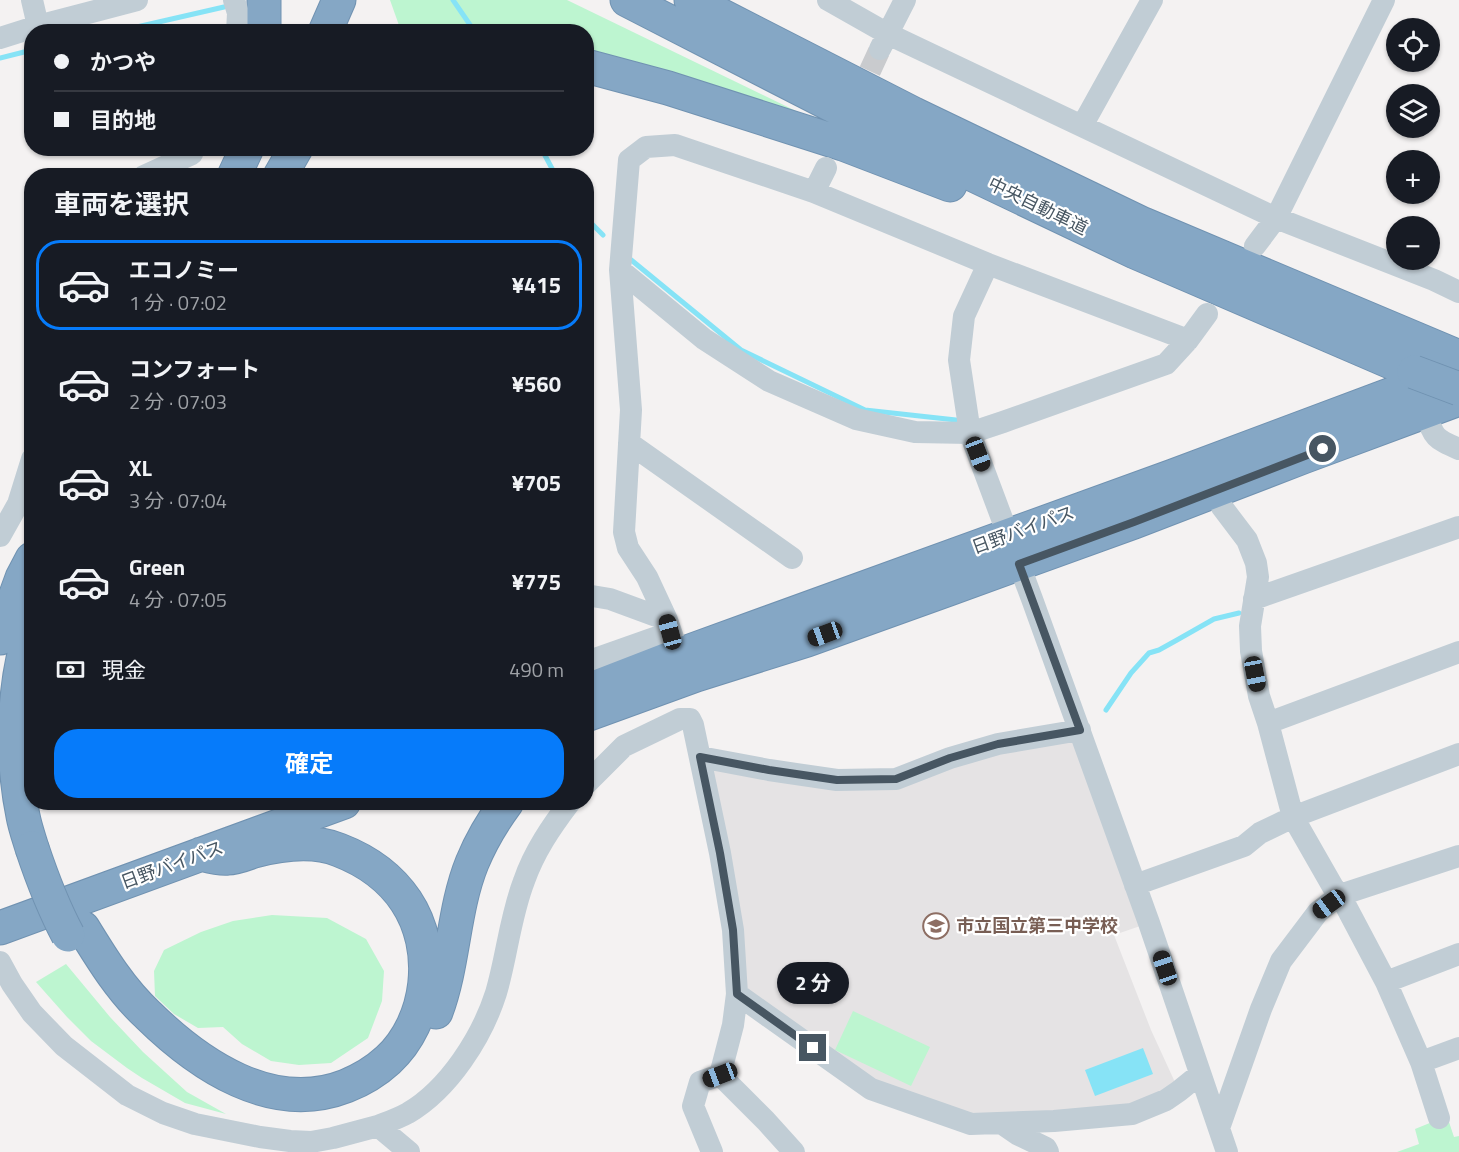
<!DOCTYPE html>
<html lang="ja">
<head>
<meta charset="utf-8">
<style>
  :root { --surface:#171b24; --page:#242831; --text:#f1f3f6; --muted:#9ea1a6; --line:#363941; --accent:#067bfa }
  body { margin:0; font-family:"Titillium Web","Noto Sans JP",sans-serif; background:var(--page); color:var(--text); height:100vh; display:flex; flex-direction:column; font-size:22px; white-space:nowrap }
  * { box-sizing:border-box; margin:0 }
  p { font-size:20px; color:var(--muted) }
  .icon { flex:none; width:33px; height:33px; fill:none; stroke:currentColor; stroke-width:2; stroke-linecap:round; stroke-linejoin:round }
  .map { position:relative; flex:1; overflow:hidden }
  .drawer { position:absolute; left:24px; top:168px; width:570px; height:642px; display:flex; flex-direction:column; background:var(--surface); border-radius:24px; box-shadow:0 2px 4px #0004 }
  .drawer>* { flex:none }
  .banner { position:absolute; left:24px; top:24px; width:570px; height:132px; border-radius:24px; box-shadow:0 2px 4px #0004; display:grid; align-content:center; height:132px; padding:0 30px; background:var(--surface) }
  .buttons { position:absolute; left:1386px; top:18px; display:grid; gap:12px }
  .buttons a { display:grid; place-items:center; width:54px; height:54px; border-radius:50%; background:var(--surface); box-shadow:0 2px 4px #0004; font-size:30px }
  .end { position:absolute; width:27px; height:27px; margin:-14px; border:8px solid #475662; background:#fff; box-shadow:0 0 0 3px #fff }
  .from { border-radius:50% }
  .bubble { position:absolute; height:42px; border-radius:21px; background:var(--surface); box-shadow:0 2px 4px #0004; font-size:20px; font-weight:700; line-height:42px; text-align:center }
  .car { position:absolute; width:18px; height:36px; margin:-18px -9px; border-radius:8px; box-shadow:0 0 4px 2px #0007; background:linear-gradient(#222 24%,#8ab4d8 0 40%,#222 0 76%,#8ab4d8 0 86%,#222 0) }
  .banner b { display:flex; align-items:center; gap:21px; height:57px; font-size:22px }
  .banner b+b { border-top:2px solid var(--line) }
  .banner i { width:15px; height:15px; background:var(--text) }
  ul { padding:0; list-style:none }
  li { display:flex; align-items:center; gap:18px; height:90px; margin:0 12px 9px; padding:0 18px; border:3px solid transparent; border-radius:24px }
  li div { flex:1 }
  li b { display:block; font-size:22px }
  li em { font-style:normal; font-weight:700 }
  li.current { border-color:var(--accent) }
  li>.icon { width:54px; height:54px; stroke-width:1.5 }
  h2 { padding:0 30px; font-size:27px; line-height:72px }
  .pay { display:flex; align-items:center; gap:15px; height:66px; padding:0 30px; font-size:22px }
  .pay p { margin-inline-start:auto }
  .cta { display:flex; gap:12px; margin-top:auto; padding:12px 30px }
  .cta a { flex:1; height:69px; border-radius:24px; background:var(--accent); color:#fff; font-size:24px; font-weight:700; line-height:69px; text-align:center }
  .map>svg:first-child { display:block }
  .education { fill:#e5e3e4 }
  .green { fill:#bdf5d0 }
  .water { fill:#86e3f6 }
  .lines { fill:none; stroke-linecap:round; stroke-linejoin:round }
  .stream { stroke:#86e3f6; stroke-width:5 }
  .minor-tunnel { stroke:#c9cbce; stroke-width:22; stroke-dasharray:22 11; stroke-linecap:butt }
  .highway-casing { stroke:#7092b1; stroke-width:35 }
  .minor { stroke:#c1cdd5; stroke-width:22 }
  .highway { stroke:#85a7c5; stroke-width:33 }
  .highway-bridge-casing { stroke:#7092b1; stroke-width:35; stroke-linecap:butt }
  .highway-bridge { stroke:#85a7c5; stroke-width:33 }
  .route { stroke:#475662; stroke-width:8 }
  .labels { text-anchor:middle; stroke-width:4.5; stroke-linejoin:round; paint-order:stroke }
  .street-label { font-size:18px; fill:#475662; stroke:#fff }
  .education-label { font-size:18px; font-weight:bold; fill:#785e54; stroke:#fff; text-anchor:start }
</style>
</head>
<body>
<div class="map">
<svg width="1459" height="1152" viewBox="0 0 1459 1152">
  <rect width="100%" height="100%" fill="#f4f2f2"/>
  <path class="education" d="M1080 730 1149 923 1114 935 1151 1030 1179 1091 1166 1100 971 1124 871 1089 737 994 700 757 837 780Z"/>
  <path class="green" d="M390 0H567L827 126 587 57 586 32 401 31Z
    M272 915 327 918 366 939 384 971 382 1001 368 1038 331 1063 299 1065 271 1061 242 1044 223 1027 198 1028 174 1014 155 996 154 971 164 950 201 932 233 921Z
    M66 964 110 1017 143 1052 187 1092 226 1114 185 1103 142 1078 127 1068 91 1041 67 1017 36 982Z
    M853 1011 930 1047 911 1086 835 1050Z
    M1447 1116 1454 1137 1459 1136V1152H1397L1419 1144 1415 1129Z"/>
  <path class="water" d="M1143 1048 1153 1074 1095 1096 1085 1070Z"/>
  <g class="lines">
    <path class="stream" d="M453 0 475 32
      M115 32 224 7
      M0 58 32 50
      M541 148 556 176
      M586 218 603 235
      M630 259 741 350 865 410 956 420
      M1106 710 1131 673 1149 653 1159 650 1177 640 1214 619 1239 613"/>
    <path class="minor-tunnel" d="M856 101 880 49"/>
    <g class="highway-casing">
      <path id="highway" d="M627 0 900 140 1135 252 1414 372
        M691 0 914 114 1143 224 1459 357
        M264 32V0
        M325 32 339 0
        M586 66 668 88 843 144 950 185
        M234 176 247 148
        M280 176 296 148
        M32 627C12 683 11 758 23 816 25 827 29 838 32 848
        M0 638 22 578 32 559
        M586 691 679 655 1173 476 1459 369
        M586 715 696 675 807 640 949 589 1134 522 1303 457 1459 399
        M0 928 344 802
        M83 928C102 959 121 990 148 1015 199 1065 272 1115 346 1086 361 1080 376 1071 388 1060 430 1021 438 949 406 901 390 877 365 860 339 850 312 839 281 844 254 851 246 854 236 858 228 858 219 859 209 856 201 854
        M436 1012C454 964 453 910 472 863 481 841 493 821 507 802"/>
    </g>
    <path class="minor" d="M32 0 38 26
      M234 0 238 13 237 32
      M828 0 888 34 1276 218 1434 280 1459 292
      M0 38 38 26 137 0
      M880 49 905 0
      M1082 126 1152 0
      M144 176 192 154
      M814 192 826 168
      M1255 246 1276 218 1384 0
      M988 264 964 316 959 360 970 433 1032 599 1149 923 1227 1152
      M620 270 704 339 769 381 856 419 915 432 970 433 1003 422 1166 364 1188 340 1207 314
      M1425 411C1434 437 1433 438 1459 449
      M629 443 792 558
      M1215 491 1222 507 1247 540 1256 563 1258 577 1250 626 1251 651 1259 696 1268 723 1293 817 1333 887 1340 895 1318 912 1281 961 1261 1009 1219 1128
      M0 536 18 504 32 459
      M586 595 610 599 667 620
      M1254 599 1459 527
      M679 655 667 620 647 577 628 548 624 532 631 410 620 270 629 160 646 147 675 145 814 192 988 264 1188 340
      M586 662 671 632
      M1268 723 1459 652
      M700 757 769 770 837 780 896 779 950 758 998 744 1080 730
      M586 784 624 746 680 719H690L693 725 720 853 733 930 737 994 871 1089 971 1124 1054 1121 1132 1114 1166 1100 1179 1091 1200 1074
      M1135 885 1244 846 1260 833 1293 817 1459 754
      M0 962 12 984 32 1013 64 1046 127 1095 163 1113 195 1124 260 1137 290 1141 311 1142 333 1138 378 1126
      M1386 982 1459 954
      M737 994 733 1025 720 1075 766 1121 794 1152
      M1421 1062 1459 1048
      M1439 1118 1421 1062 1386 982 1340 895 1459 856
      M1001 1123 1017 1134 1046 1148 1048 1152
      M409 1152 378 1126C388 1122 399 1118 408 1113 449 1089 482 1037 496 993 507 956 510 917 524 881 534 852 551 827 570 802
      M712 1152 693 1106 700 1082 720 1075"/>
    <use href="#highway" class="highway"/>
    <g class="highway-bridge-casing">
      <path id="highway-bridge" d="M1414 372 1459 389
        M32 848C42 878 53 907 68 935"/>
    </g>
    <use href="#highway-bridge" class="highway-bridge"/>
  </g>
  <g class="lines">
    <path class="route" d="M813 1048 737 994 733 930 720 853 700 757 769 770 837 780 896 779 950 758 998 744 1080 730 1019 564 1134 522 1323 449"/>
  </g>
  <defs>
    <g id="school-ring" transform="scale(1.35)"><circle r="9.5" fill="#fff" stroke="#8d6e63" stroke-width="1.5"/><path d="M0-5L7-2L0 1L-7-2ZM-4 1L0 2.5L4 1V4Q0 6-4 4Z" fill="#8d6e63"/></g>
  </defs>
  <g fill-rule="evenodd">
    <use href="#school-ring" x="936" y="926"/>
  </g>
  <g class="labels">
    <g class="street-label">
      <text transform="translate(1038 206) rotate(26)" y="6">中央自動車道</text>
      <text transform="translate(1023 530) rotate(-20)" y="6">日野バイパス</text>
      <text transform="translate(172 865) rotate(-20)" y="6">日野バイパス</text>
    </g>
    <g class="education-label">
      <text x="956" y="932">市立国立第三中学校</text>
    </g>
  </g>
</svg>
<div class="buttons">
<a><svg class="icon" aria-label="locate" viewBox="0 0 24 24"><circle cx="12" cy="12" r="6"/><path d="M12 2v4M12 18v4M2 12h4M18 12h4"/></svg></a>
<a><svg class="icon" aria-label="layers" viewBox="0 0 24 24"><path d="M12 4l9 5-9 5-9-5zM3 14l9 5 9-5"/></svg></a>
<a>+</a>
<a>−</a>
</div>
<i class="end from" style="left:1323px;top:449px"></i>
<i class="end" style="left:813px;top:1048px"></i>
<div class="bubble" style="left:777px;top:962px;width:72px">2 分</div>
<i class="car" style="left:978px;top:454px;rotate:159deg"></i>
<i class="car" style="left:670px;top:632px;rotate:345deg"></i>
<i class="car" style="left:825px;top:634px;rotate:250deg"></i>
<i class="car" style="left:1255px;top:674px;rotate:169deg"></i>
<i class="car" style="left:1329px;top:904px;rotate:234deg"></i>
<i class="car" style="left:1165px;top:968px;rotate:341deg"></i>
<i class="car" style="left:720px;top:1075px;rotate:249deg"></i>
<div class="banner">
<b><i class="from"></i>かつや</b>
<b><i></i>目的地</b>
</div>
<section class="drawer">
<h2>車両を選択</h2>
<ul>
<li class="current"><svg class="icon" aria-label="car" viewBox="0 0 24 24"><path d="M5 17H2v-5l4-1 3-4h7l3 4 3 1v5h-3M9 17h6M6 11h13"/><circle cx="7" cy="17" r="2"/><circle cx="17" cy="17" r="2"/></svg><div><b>エコノミー</b><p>1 分 · 07:02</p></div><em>¥415</em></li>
<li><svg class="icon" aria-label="car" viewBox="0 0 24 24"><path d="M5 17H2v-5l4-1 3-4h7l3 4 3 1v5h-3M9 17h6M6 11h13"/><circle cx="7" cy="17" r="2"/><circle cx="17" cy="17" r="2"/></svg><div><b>コンフォート</b><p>2 分 · 07:03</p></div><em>¥560</em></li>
<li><svg class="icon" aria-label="car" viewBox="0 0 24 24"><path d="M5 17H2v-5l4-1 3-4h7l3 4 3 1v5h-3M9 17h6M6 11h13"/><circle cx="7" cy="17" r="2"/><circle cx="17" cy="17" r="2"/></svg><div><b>XL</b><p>3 分 · 07:04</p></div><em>¥705</em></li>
<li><svg class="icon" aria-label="car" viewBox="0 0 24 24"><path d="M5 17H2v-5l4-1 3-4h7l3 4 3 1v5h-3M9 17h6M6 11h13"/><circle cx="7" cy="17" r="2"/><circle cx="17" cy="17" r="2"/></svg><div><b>Green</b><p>4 分 · 07:05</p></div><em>¥775</em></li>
</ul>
<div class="pay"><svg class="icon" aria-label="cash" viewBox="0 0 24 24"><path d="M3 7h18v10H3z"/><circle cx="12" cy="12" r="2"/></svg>現金<p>490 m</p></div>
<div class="cta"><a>確定</a></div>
</section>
</div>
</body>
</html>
